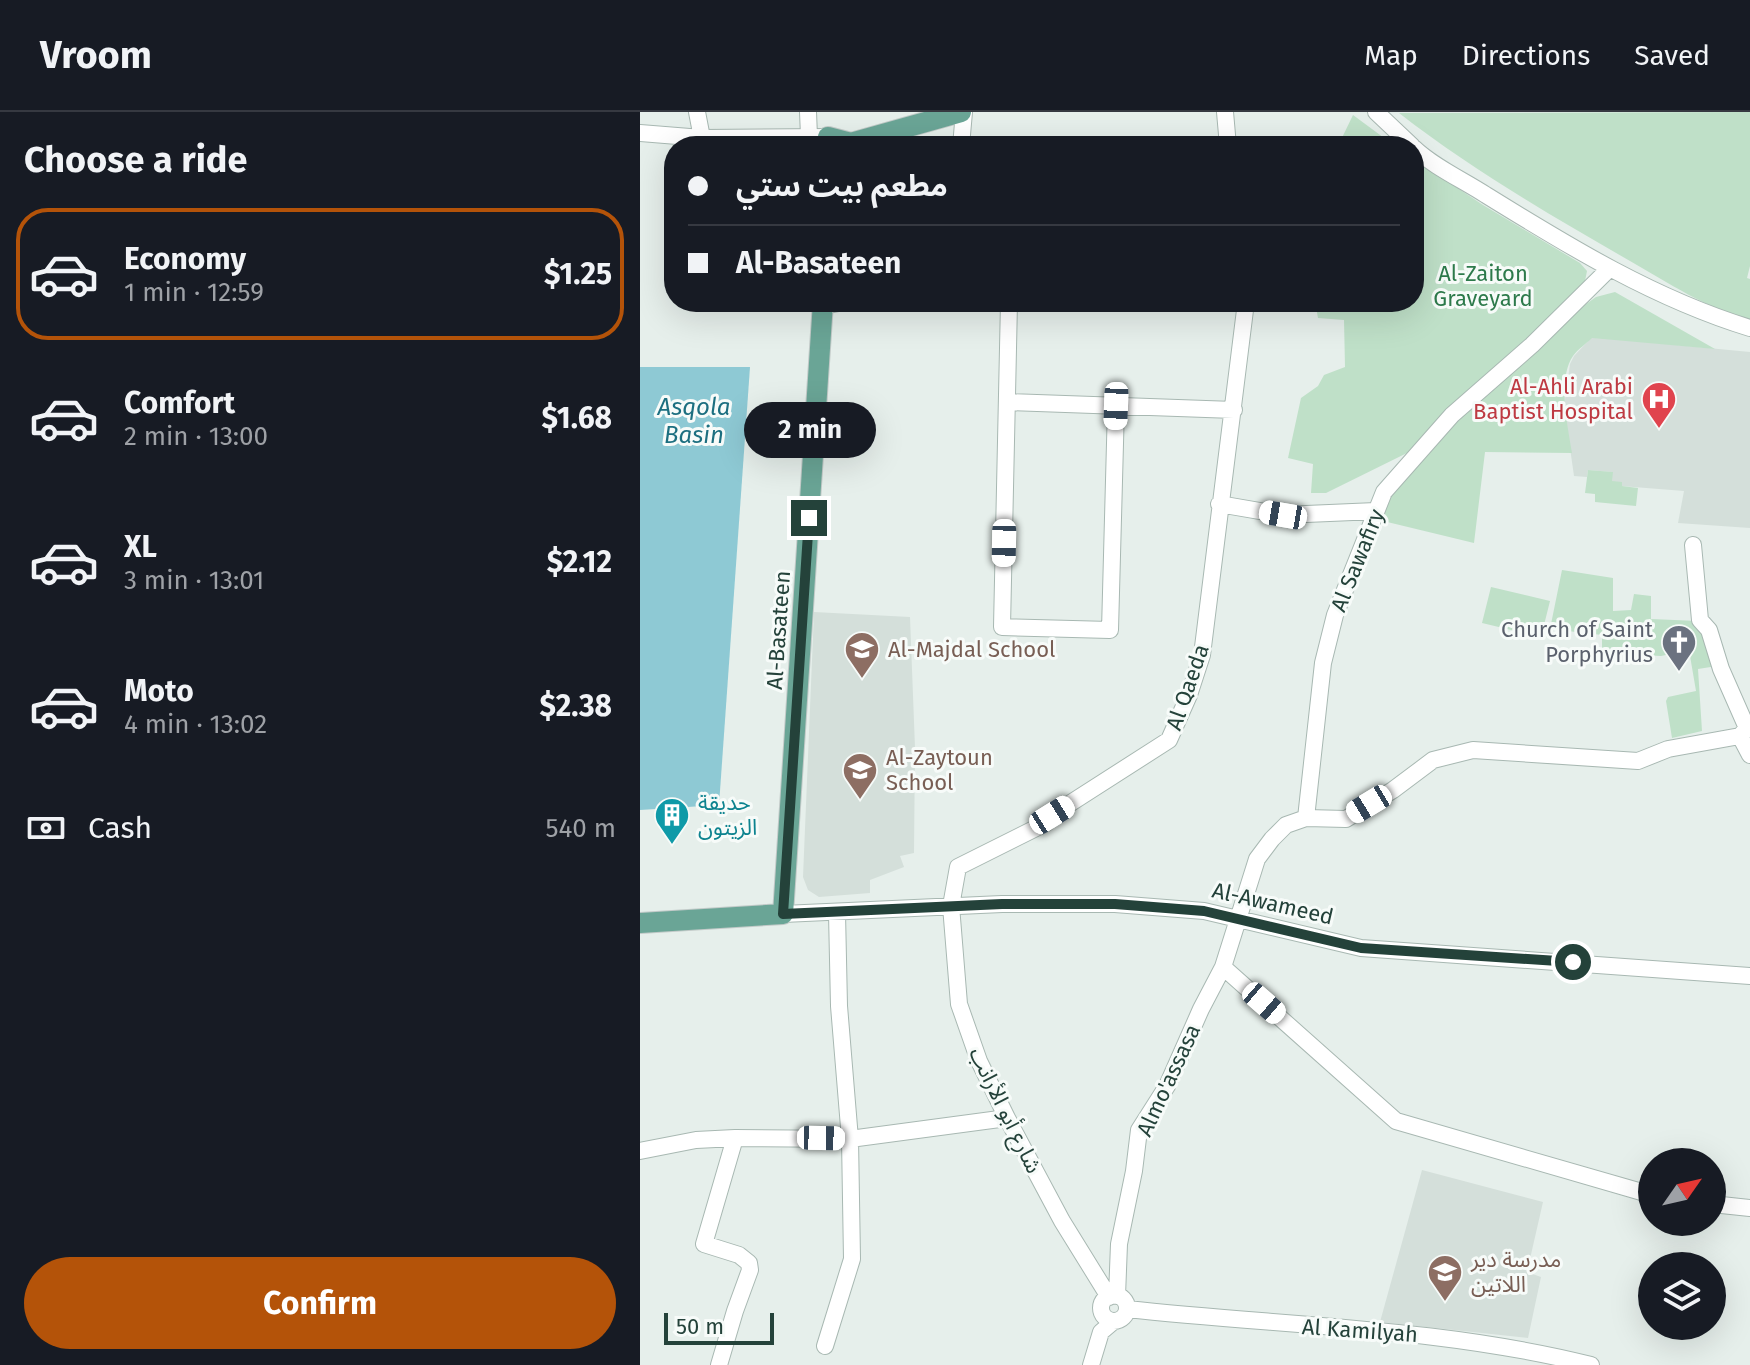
<!DOCTYPE html>
<html lang="en">
<head>
<meta charset="utf-8">
<style>
  :root { --surface:#171b24; --page:#20242c; --text:#f1f3f6; --muted:#9ea1a6; --line:#363941; --accent:#b45309 }
  body { margin:0; font-family:"Fira Sans","Noto Sans Arabic",sans-serif; background:var(--page); color:var(--text); height:100vh; display:flex; flex-direction:column; font-size:30px; white-space:nowrap }
  * { box-sizing:border-box; margin:0 }
  p { font-size:26px; color:var(--muted) }
  .icon { flex:none; width:44px; height:44px; fill:none; stroke:currentColor; stroke-width:2; stroke-linecap:round; stroke-linejoin:round }
  .map { position:relative; flex:1; overflow:hidden }
  .sheet { display:flex; flex-direction:column; background:var(--surface); width:640px }
  .sheet>* { flex:none }
  .hud { position:absolute; left:24px; top:24px; width:760px; height:176px; border-radius:32px; box-shadow:0 8px 32px #0002; display:grid; align-content:center; height:176px; padding:0 24px; background:var(--surface) }
  .needle { width:52px; rotate:56deg }
  .fabs { position:absolute; left:998px; top:1036px; display:grid; gap:16px }
  .fabs a { display:grid; place-items:center; width:88px; height:88px; border-radius:50%; background:var(--surface); box-shadow:0 8px 32px #0002; font-size:40px }
  .scale { position:absolute; left:24px; bottom:20px; width:110px; box-sizing:border-box; padding-left:8px; border:4px solid #24423a; border-top:0; font-size:22px; line-height:28px; white-space:nowrap; color:#24423a; -webkit-text-stroke:6px #f7fbf9; paint-order:stroke }
  .end { position:absolute; width:36px; height:36px; margin:-18px; border:10px solid #24423a; background:#fff; box-shadow:0 0 0 4px #fff }
  .from { border-radius:50% }
  .bubble { position:absolute; height:56px; border-radius:28px; background:var(--surface); box-shadow:0 8px 32px #0002; font-size:26px; font-weight:700; line-height:56px; text-align:center }
  .car { position:absolute; width:24px; height:48px; margin:-24px -12px; border-radius:10px; box-shadow:0 0 6px 2px #0007; background:linear-gradient(#fff 24%,#345 0 40%,#fff 0 76%,#345 0 86%,#fff 0) }
  .hud b { display:flex; align-items:center; gap:28px; height:76px; font-size:30px }
  .hud b+b { border-top:2px solid var(--line) }
  .hud i { width:20px; height:20px; background:var(--text) }
  ul { padding:0; list-style:none }
  li { display:flex; align-items:center; gap:24px; height:132px; margin:0 16px 12px; padding:0 8px; border:4px solid transparent; border-radius:32px }
  li div { flex:1 }
  li b { display:block; font-size:30px }
  li em { font-style:normal; font-weight:700 }
  li.active { border-color:var(--accent) }
  li>.icon { width:72px; height:72px; stroke-width:1.5 }
  h2 { padding:0 24px; font-size:36px; line-height:96px }
  .pay { display:flex; align-items:center; gap:20px; height:88px; padding:0 24px; font-size:30px }
  .pay p { margin-inline-start:auto }
  .cta { display:flex; gap:16px; margin-top:auto; padding:16px 24px }
  .cta a { flex:1; height:92px; border-radius:48px; background:var(--accent); color:#fff; font-size:32px; font-weight:700; line-height:92px; text-align:center }
  header { display:flex; align-items:center; gap:48px; box-sizing:border-box; height:112px; padding:0 40px; background:var(--surface); border-bottom:2px solid var(--line) }
  header strong { font-size:38px }
  nav { display:flex; gap:44px; margin-inline-start:auto; font-size:28px }
  main { display:flex; flex:1; min-height:0 }
  .map>svg:first-child { display:block }
  .built { fill:#d4dfda }
  .green { fill:#bfe0c8 }
  .water { fill:#8ec9d4 }
  .lines { fill:none; stroke-linecap:round; stroke-linejoin:round }
  .minor-casing { stroke:#a8b8b2; stroke-width:18 }
  .major-casing { stroke:#c2cac8; stroke-width:22 }
  .minor { stroke:#fff; stroke-width:16 }
  .major { stroke:#6aa596; stroke-width:20 }
  .route { stroke:#24423a; stroke-width:10 }
  .labels { text-anchor:middle; stroke-width:6; stroke-linejoin:round; paint-order:stroke }
  .park-label { font-size:22px; fill:#2d7a4b; stroke:#f7fbf9 }
  .health-label { font-size:22px; fill:#be3a42; stroke:#f7fbf9; text-anchor:end }
  .street-label { font-size:22px; fill:#24423a; stroke:#f7fbf9 }
  .worship-label { font-size:22px; fill:#5b616d; stroke:#f7fbf9; text-anchor:end }
  .education-label { font-size:22px; fill:#785e54; stroke:#f7fbf9; text-anchor:start }
  .culture-label { font-size:22px; fill:#0d838f; stroke:#f7fbf9; text-anchor:start }
  .water-label { font-size:24px; font-style:italic; fill:#1c6f80; stroke:#f7fbf9 }
</style>
</head>
<body>
<header>
<strong>Vroom</strong>
<nav><a>Map</a><a>Directions</a><a>Saved</a></nav>
</header>
<main>
<section class="sheet">
<h2>Choose a ride</h2>
<ul>
<li class="active"><svg class="icon" aria-label="car" viewBox="0 0 24 24"><path d="M5 17H2v-5l4-1 3-4h7l3 4 3 1v5h-3M9 17h6M6 11h13"/><circle cx="7" cy="17" r="2"/><circle cx="17" cy="17" r="2"/></svg><div><b>Economy</b><p>1 min · 12:59</p></div><em>$1.25</em></li>
<li><svg class="icon" aria-label="car" viewBox="0 0 24 24"><path d="M5 17H2v-5l4-1 3-4h7l3 4 3 1v5h-3M9 17h6M6 11h13"/><circle cx="7" cy="17" r="2"/><circle cx="17" cy="17" r="2"/></svg><div><b>Comfort</b><p>2 min · 13:00</p></div><em>$1.68</em></li>
<li><svg class="icon" aria-label="car" viewBox="0 0 24 24"><path d="M5 17H2v-5l4-1 3-4h7l3 4 3 1v5h-3M9 17h6M6 11h13"/><circle cx="7" cy="17" r="2"/><circle cx="17" cy="17" r="2"/></svg><div><b>XL</b><p>3 min · 13:01</p></div><em>$2.12</em></li>
<li><svg class="icon" aria-label="car" viewBox="0 0 24 24"><path d="M5 17H2v-5l4-1 3-4h7l3 4 3 1v5h-3M9 17h6M6 11h13"/><circle cx="7" cy="17" r="2"/><circle cx="17" cy="17" r="2"/></svg><div><b>Moto</b><p>4 min · 13:02</p></div><em>$2.38</em></li>
</ul>
<div class="pay"><svg class="icon" aria-label="cash" viewBox="0 0 24 24"><path d="M3 7h18v10H3z"/><circle cx="12" cy="12" r="2"/></svg>Cash<p>540 m</p></div>
<div class="cta"><a>Confirm</a></div>
</section>
<div class="map">
<svg width="1110" height="1253" viewBox="0 0 1110 1253">
  <rect width="100%" height="100%" fill="#e6efeb"/>
  <path class="built" d="M952 225 1110 240V416L1038 411 1044 379 981 374 972 369V360L948 358 947 365 934 364 924 294 930 252 934 244Z
    M174 500 270 505 275 636 274 741 260 744 264 755 230 768V781L179 785 168 778 163 765Z
    M782 1058 903 1090 887 1160 901 1165 888 1226 740 1210Z"/>
  <path class="green" d="M1110 0V154L1107 166 1110 167V208C1067 197 1029 171 990 149 910 103 831 57 759 1Z
    M713 3 755 34H698Z
    M774 47 843 93 940 151 947 159 945 169 884 231 806 298 767 341 686 381H671L673 352 648 346 661 286 678 274 684 263 705 255 704 208 678 206 675 190H774Z
    M975 180 1075 237 952 226C946 232 938 237 933 244 917 267 928 316 932 341L845 340 834 431 739 408 748 387 819 308 935 200 956 185Z
    M948 358 973 360 972 369 982 370V374L998 376 996 394 955 390V382L945 381Z
    M922 458 973 466V499L991 498 994 482 1011 484V507L1058 509 1077 554 1058 557 1062 619 1032 626 1026 589 1028 585 1056 579 1049 538 1021 544 962 541V523L910 517Z
    M851 475 910 489 901 525 842 511Z"/>
  <path class="water" d="M0 255H110L79 693 0 698Z"/>
  <g class="lines">
    <g class="minor-casing">
      <path id="minor" d="M57 0 62 26
        M168 0 169 24
        M585 0 588 34
        M736 0 772 34
        M0 21 62 26 188 25
        M321 34 324 0
        M774 36C794 55 823 68 846 83 930 135 1015 187 1110 216
        M369 190 362 515 470 518 476 294
        M183 194 204 190
        M367 290 594 298
        M579 392 643 403 736 399
        M1053 433 1060 508 1069 518 1081 557 1107 616
        M1100 624 1110 643
        M666 706 706 707 753 678 793 648 833 638 998 649 1028 637 1100 624 1110 613
        M143 802 362 792H475L564 799 721 836 1110 864
        M583 855 756 1009 1012 1083
        M0 1039 56 1028 95 1026 210 1027 367 1006
        M1072 1092 1110 1096
        M461 1196a13 13 0 1 1 26 0a13 13 0 1 1-26 0Z
        M477 1184 479 1132 494 1059 499 1018 527 974 561 897 583 855 617 747 632 727 646 713 666 706 683 551 695 503 744 380 812 303 892 233 970 156
        M469 1185 422 1109 367 1006 339 949 319 892 311 794 318 755 406 711 412 703 529 628 549 583 562 543 606 190
        M487 1197C642 1214 799 1215 951 1253
        M185 1234 212 1147 210 1027 199 894 197 801
        M79 1253 95 1199 110 1158 109 1151 99 1143 64 1132 95 1026
        M451 1253 461 1220 474 1209"/>
    </g>
    <g class="major-casing">
      <path id="major" d="M188 25 211 31 321 0
        M0 811 143 802 183 190"/>
    </g>
    <use href="#minor" class="minor"/>
    <use href="#major" class="major"/>
  </g>
  <g class="lines">
    <path class="route" d="M169 406 143 802 362 792H475L564 799 721 836 933 850"/>
  </g>
  <defs>
    <g id="hospital-pin" transform="scale(1.8)"><path d="M0 17L-7.5 6A9.5 9.5 0 1 1 7.5 6Z" fill="#e0444e" stroke="#f7fbf9"/><path d="M-5-5h3v3.5h4V-5h3V5h-3V1.5h-4V5h-3Z" fill="#fff"/></g>
    <g id="church-pin" transform="scale(1.8)"><path d="M0 17L-7.5 6A9.5 9.5 0 1 1 7.5 6Z" fill="#6b7280" stroke="#f7fbf9"/><path d="M-1.2-6h2.4v3.5h3.3v2.4h-3.3V6h-2.4V-.1h-3.3v-2.4h3.3Z" fill="#fff"/></g>
    <g id="school-pin" transform="scale(1.8)"><path d="M0 17L-7.5 6A9.5 9.5 0 1 1 7.5 6Z" fill="#8d6e63" stroke="#f7fbf9"/><path d="M0-5L7-2L0 1L-7-2ZM-4 1L0 2.5L4 1V4Q0 6-4 4Z" fill="#fff"/></g>
    <g id="building-pin" transform="scale(1.8)"><path d="M0 17L-7.5 6A9.5 9.5 0 1 1 7.5 6Z" fill="#0f9aa8" stroke="#f7fbf9"/><path d="M-4-6H4V6H1V3H-1V6H-4ZM-2.5-4.3h1.7v1.8h-1.7ZM.8-4.3h1.7v1.8H.8ZM-2.5-1h1.7V.8h-1.7ZM.8-1h1.7V.8H.8Z" fill="#fff"/></g>
  </defs>
  <g fill-rule="evenodd">
    <use href="#hospital-pin" x="1019" y="287"/>
    <use href="#church-pin" x="1039" y="530"/>
    <use href="#school-pin" x="222" y="537"/>
    <use href="#school-pin" x="220" y="658"/>
    <use href="#building-pin" x="32" y="703"/>
    <use href="#school-pin" x="805" y="1160"/>
  </g>
  <g class="labels">
    <g class="park-label">
      <text x="843" y="169">Al-Zaiton<tspan x="843" dy="25">Graveyard</tspan></text>
    </g>
    <g class="health-label">
      <text x="993" y="282">Al-Ahli Arabi<tspan x="993" dy="25">Baptist Hospital</tspan></text>
    </g>
    <g class="street-label">
      <text transform="translate(717 448) rotate(-68)" y="8">Al Sawafiry</text>
      <text transform="translate(138 518) rotate(-86)" y="8">Al-Basateen</text>
      <text transform="translate(547 575) rotate(-71)" y="8">Al Qaeda</text>
      <text transform="translate(633 791) rotate(13)" y="8">Al-Awameed</text>
      <text transform="translate(528 968) rotate(-65)" y="8">Almo'assasa</text>
      <text transform="translate(366 998) rotate(64)" y="8">شارع أبو الأرانب</text>
      <text transform="translate(720 1218) rotate(4)" y="8">Al Kamilyah</text>
    </g>
    <g class="worship-label">
      <text x="1013" y="525">Church of Saint<tspan x="1013" dy="25">Porphyrius</tspan></text>
    </g>
    <g class="education-label">
      <text x="248" y="545">Al-Majdal School</text>
      <text x="246" y="653">Al-Zaytoun<tspan x="246" dy="25">School</tspan></text>
      <text x="831" y="1155">مدرسة دير<tspan x="831" dy="25">اللاتين</tspan></text>
    </g>
    <g class="culture-label">
      <text x="58" y="698">حديقة<tspan x="58" dy="25">الزيتون</tspan></text>
    </g>
    <g class="water-label">
      <text x="54" y="303">Asqola<tspan x="54" dy="28">Basin</tspan></text>
    </g>
  </g>
</svg>
<div class="fabs">
<a><svg class="needle" viewBox="-14 -14 28 28"><path d="M0-13l5 13h-10z" fill="#e53935"/><path d="M0 13l5-13h-10z" fill="#9ea1a6"/></svg></a>
<a><svg class="icon" aria-label="layers" viewBox="0 0 24 24"><path d="M12 4l9 5-9 5-9-5zM3 14l9 5 9-5"/></svg></a>
</div>
<div class="scale">50 m</div>
<i class="end from" style="left:933px;top:850px"></i>
<i class="end" style="left:169px;top:406px"></i>
<div class="bubble" style="left:104px;top:290px;width:132px">2 min</div>
<i class="car" style="left:476px;top:294px;rotate:182deg"></i>
<i class="car" style="left:643px;top:403px;rotate:280deg"></i>
<i class="car" style="left:364px;top:431px;rotate:181deg"></i>
<i class="car" style="left:729px;top:692px;rotate:239deg"></i>
<i class="car" style="left:412px;top:703px;rotate:58deg"></i>
<i class="car" style="left:624px;top:891px;rotate:131deg"></i>
<i class="car" style="left:181px;top:1026px;rotate:91deg"></i>
<div class="hud">
<b><i class="from"></i>مطعم بيت ستي</b>
<b><i></i>Al-Basateen</b>
</div>
</div>
</main>
</body>
</html>
